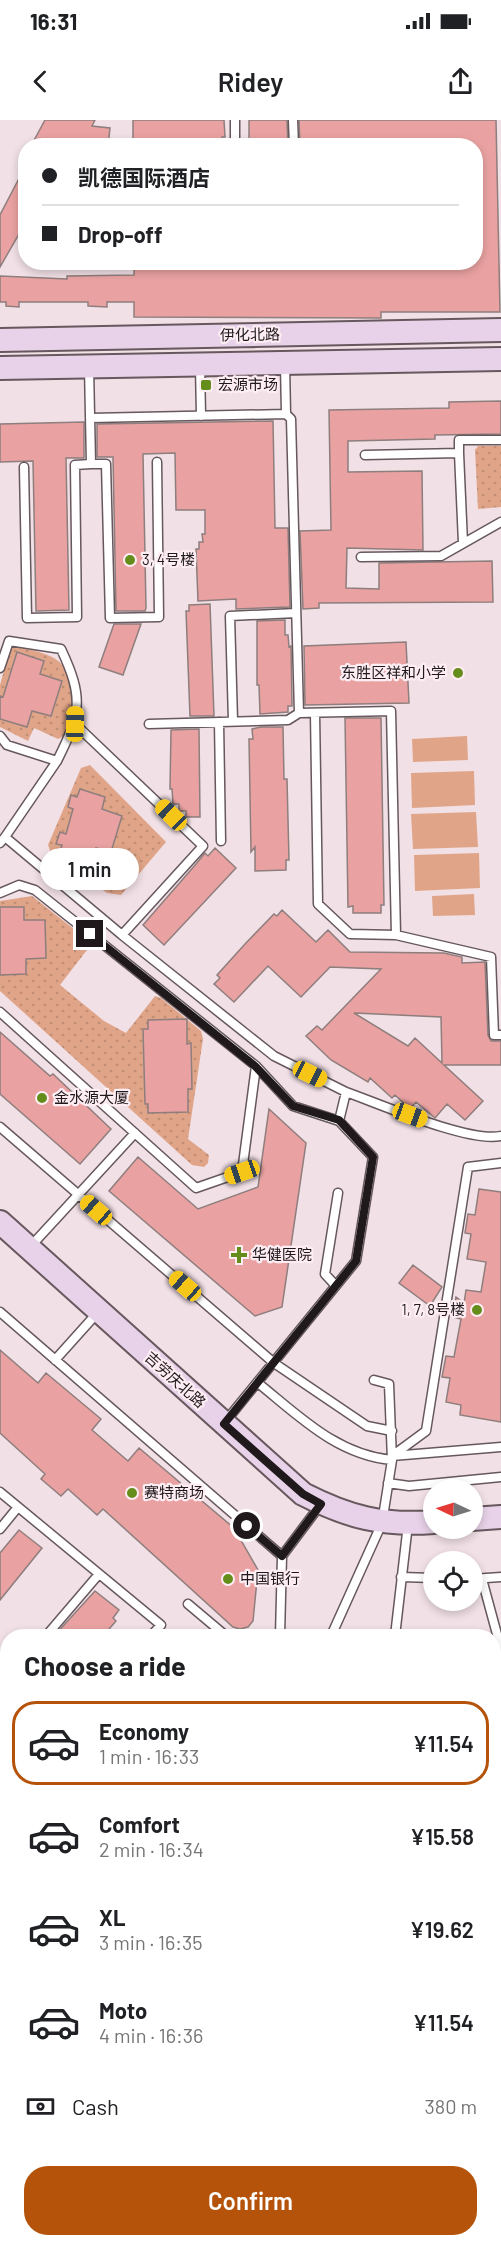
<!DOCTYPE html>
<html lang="en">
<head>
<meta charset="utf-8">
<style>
  :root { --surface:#fff; --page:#f2f2f2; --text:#202124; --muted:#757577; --line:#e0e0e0; --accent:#b45309 }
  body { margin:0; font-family:Barlow,"Noto Sans SC",sans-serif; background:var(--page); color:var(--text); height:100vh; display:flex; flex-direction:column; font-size:22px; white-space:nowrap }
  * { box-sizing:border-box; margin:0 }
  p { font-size:20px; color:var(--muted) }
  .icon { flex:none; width:33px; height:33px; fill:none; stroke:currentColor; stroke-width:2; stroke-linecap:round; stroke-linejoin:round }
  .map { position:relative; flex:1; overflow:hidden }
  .side { position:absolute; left:0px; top:1509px; width:501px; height:618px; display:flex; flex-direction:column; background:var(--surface); border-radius:24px 24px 0 0; box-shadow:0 3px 9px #0003 }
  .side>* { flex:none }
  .guide { position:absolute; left:18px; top:18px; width:465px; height:132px; border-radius:24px; box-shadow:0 3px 9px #0003; display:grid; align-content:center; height:132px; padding:0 24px; background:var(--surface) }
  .needle { width:39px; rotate:274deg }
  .controls { position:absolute; left:423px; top:1359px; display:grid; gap:12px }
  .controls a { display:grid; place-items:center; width:60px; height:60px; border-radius:50%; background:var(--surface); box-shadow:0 3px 9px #0003; font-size:30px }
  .end { position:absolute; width:27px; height:27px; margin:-14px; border:8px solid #1f191c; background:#fff; box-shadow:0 0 0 3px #fff }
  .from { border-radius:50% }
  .bubble { position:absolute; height:42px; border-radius:21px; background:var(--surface); box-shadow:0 3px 9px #0003; font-size:20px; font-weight:600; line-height:42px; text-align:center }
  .car { position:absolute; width:18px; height:36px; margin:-18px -9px; border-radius:8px; box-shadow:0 0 4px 2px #0007; background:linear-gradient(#f5c518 24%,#345 0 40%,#f5c518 0 76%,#345 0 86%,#f5c518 0) }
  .guide b { display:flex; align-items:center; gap:21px; height:57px; font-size:22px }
  .guide b+b { border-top:2px solid var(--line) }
  .guide i { width:15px; height:15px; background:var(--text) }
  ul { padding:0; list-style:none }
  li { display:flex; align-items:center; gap:18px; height:84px; margin:0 12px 9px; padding:0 12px; border:3px solid transparent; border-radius:24px }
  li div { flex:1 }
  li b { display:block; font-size:22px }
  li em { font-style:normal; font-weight:600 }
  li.active { border-color:var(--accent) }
  li>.icon { width:54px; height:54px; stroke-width:1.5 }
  h2 { padding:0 24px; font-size:27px; line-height:72px }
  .pay { display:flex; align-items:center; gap:15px; height:66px; padding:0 24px; font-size:22px }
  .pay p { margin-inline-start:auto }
  .button { display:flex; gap:12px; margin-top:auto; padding:12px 24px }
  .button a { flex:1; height:69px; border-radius:24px; background:var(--accent); color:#fff; font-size:24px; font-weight:600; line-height:69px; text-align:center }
  .status { display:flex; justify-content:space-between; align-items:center; height:42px; padding:0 30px; background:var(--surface); direction:ltr }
  .status svg { height:16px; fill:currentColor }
  header { display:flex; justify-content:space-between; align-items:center; height:78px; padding:0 24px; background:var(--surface); font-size:27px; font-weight:600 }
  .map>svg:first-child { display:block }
  .grass { fill:url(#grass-dots) }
  .pitch { fill:#e0a588 }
  .building { fill:#e9a2a1; stroke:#8e7e7d; stroke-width:1.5; fill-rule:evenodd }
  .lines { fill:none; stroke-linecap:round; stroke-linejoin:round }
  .lane-casing { stroke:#66585d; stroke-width:11 }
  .secondary-casing { stroke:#66585d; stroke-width:26 }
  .lane { stroke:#fff; stroke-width:8 }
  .secondary { stroke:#e8d2e9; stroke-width:22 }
  .route { stroke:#1f191c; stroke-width:8 }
  .poi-dot { fill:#648d1c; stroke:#feedf3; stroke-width:2 }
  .labels { text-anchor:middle; stroke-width:4.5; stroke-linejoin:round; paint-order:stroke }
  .street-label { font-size:15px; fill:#1f191c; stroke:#feedf3 }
  .poi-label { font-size:15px; fill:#1f191c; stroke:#feedf3; text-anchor:start }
</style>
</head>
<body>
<div class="status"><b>16:31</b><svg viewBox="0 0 49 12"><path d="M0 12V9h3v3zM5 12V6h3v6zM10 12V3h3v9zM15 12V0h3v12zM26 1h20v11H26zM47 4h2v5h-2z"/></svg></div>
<header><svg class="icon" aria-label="back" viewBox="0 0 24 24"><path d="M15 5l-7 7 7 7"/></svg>Ridey<svg class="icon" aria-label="share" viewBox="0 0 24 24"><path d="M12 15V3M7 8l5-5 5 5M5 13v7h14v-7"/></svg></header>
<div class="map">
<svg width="501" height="2127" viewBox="0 0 501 2127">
  <defs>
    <pattern id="grass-dots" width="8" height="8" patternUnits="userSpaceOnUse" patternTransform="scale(1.5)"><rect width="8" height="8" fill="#e0a588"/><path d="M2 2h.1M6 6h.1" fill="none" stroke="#c08d75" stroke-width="1.8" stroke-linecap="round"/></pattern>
  </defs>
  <rect width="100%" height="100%" fill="#f1e0e6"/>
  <path class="grass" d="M478 326H501V387L478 389 475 330Z
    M11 525C24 529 41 531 52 537 79 550 73 593 66 615L58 619 34 608 28 621 0 607V565Z
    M90 645 166 722 121 775 107 773 51 733 48 725 81 648Z
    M32 776 89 821 90 826 60 865 104 901 126 913 155 876 161 878 201 911 203 919 188 1019 209 1035 208 1043 204 1047 192 1045 0 871V781Z
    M494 1678 501 1679V1877L494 1876Z
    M0 2077H7L8 2120H73L77 2127H0Z"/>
  <path class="pitch" d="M467 616 468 640 413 642 412 619Z
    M474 651 475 685 412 688 411 653Z
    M476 692 478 727 413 729 411 694Z
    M479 733 480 768 415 771 414 735Z
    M474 774 475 795 433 796 432 776Z"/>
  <path class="building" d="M45 0H95L92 6 110 8 108 26H31Z
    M133 0H224L225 17H222L223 26H133Z
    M249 0H287L288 26H249Z
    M299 0H496L500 192H381V198L134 197V182H107V187L88 186V182H19V187L6 186V182H0V156L67 159V156L134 155V142H476V26H300Z
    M26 45V102L0 147V95Z
    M501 281V314L435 315V319L348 321V352L422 351 423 430 347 428 346 468 379 469V443L492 441 493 482 319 483V488L303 489 300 411 331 410 329 290 449 288V282Z
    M273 301 275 408H288L290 487 236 489V479L198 481 196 429H199V422H203L202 414H205V390H176L175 333 143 334 146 488 145 491H116L113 337H97V304Z
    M84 302V338H66L69 490 36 491 33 341 0 342V304Z
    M210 484 214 596H190L186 491H189V485Z
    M285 500V515H288L289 527 291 526 292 586H288V592L260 594 259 565H257V501Z
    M114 504H141L123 555 99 547Z
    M406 522 409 583 305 585 304 526Z
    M17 532 44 541 40 554 62 561 51 596 32 591 27 607 0 599V576L3 577Z
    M345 598H381L384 785H381V793H353V786L348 787Z
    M261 607H283L284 659H287L289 740H286V750L255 751V727L251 732 249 619H253L252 609Z
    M199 609 200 697H186V691H179V684H173L172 669H170L171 610Z
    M80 669 105 677 102 689 122 696 111 732 96 728 88 744 59 734 62 725 56 724 60 712 66 714 73 689 68 687 71 675 77 677Z
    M215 728 236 748 164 825 143 805 196 744 205 733 208 736Z
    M0 787H24V800H45L46 838 26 839V854L0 855Z
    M282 790 316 822 328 810 350 832 444 833 462 837V843L485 842 488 915 491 921H501V945H444L483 981 465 1000 447 984 435 998 416 982 410 989 395 975 392 978 370 958 368 962 331 940 306 916 317 906 322 910 381 849 330 847 301 877 268 846 234 882 214 864 220 858 217 855 245 824 274 794 277 796ZM354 893 441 897 442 943 415 918 408 926Z
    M187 899V924L191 923 192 969H188V992L148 993V984H145L143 909H148V900Z
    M0 912 50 956 53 954 111 1009 80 1044 0 974Z
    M269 989 306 1023 282 1187 255 1196 109 1071 138 1037 198 1089 258 1067Z
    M479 1069 501 1072V1302L460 1295 461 1285 446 1282 450 1258 442 1257 446 1236 454 1237 461 1199 452 1197 456 1177 464 1183 466 1170 481 1172 486 1142 467 1139 471 1114 465 1113 468 1094 475 1095Z
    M413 1145 442 1167 430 1186 399 1163Z
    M0 1230 38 1263 46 1253 101 1299 92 1310 128 1341 139 1328 234 1408 258 1450 253 1501 248 1507 240 1509 233 1507 103 1389 97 1395 68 1369 61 1376 41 1359 45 1354 0 1313Z
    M19 1410 42 1428 0 1480V1433Z
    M95 1471 119 1490 113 1498 116 1501 103 1516H54Z"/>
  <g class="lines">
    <g class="lane-casing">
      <path id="lane" d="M235 0V26
        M293 0 294 26
        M200 245 201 296
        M286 294 291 299 299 593 391 591 396 815 491 837 494 915H501
        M90 298 286 294 285 244
        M459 333 463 423
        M365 335 459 333V320H501
        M91 344H106L110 498 159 497 157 342
        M24 347 27 498 77 497 75 345 91 344 89 247
        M361 437 441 436 501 402
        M0 548 9 521 61 529C84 578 81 593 57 641L7 625 0 616
        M315 593 318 784 350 814 396 815
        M233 601 230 496 296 493
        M219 602 221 721
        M149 604 288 600 299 593
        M5 717 57 641
        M0 723 5 717 122 815 203 726 75 604
        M0 773 19 765 35 770 256 946 293 986 339 1001 373 1037 356 1141 225 1302
        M122 815 274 936 346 972 339 1001
        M0 892 196 1068 242 1052 256 946
        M346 972C380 984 469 1023 501 1016
        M0 1007 274 1243 367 1306 392 1311
        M30 1127 135 1013
        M336 1166 325 1154 338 1073
        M0 1192 282 1436
        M55 1240 99 1191
        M258 1263C299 1296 337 1335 392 1340
        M392 1336 426 1311 468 1047 501 1043
        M392 1336 501 1327
        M388 1363 409 1366 501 1357
        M0 1372 161 1505 151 1516
        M0 1409 18 1387
        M401 1457 434 1458
        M472 1459 501 1457
        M482 1459 501 1529
        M188 1484 226 1516
        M46 1516 99 1454
        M280 1516 282 1436 321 1384
        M331 1516 382 1403 392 1340 389 1264 374 1260
        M395 1516 408 1404
        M0 1571 8 1562
        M0 1603 8 1609
        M0 1648 8 1654
        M0 1771 8 1760
        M0 1853 8 1857
        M494 1889 501 1890
        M0 2069 8 2070
        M81 2120 85 2127
        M463 2120 472 2127
        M309 2127 310 2120
        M444 2127 445 2125"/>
    </g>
    <g class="secondary-casing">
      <path id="secondary" d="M0 220 501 210
        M0 248 501 239
        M0 1102 303 1374C348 1397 382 1406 434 1402
        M472 1399 501 1397"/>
    </g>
    <use href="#lane" class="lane"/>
    <use href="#secondary" class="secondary"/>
  </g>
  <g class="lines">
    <path class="route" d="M90 814 255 946 293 986 339 1000 373 1037 356 1141 224 1304 303 1374 321 1384 282 1436 247 1406"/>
  </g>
  <g class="poi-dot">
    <rect x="200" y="259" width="12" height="12" rx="3"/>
    <circle cx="130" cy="440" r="6"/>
    <circle cx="458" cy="553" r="6"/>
    <circle cx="42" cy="978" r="6"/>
    <path d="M236 1126h6v6h6v6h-6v6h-6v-6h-6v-6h6z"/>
    <circle cx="477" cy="1190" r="6"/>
    <circle cx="132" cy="1373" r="6"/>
    <circle cx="228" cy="1459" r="6"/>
  </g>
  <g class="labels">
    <g class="street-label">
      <text transform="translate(250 215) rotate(-1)" y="5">伊化北路</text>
      <text transform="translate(175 1260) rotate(42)" y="5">吉劳庆北路</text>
    </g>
    <g class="poi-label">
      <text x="218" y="270">宏源市场</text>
      <text x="142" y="445">3, 4号楼</text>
      <text x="446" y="558" text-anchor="end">东胜区祥和小学</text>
      <text x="54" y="983">金水源大厦</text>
      <text x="252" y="1140">华健医院</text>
      <text x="465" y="1195" text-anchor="end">1, 7, 8号楼</text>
      <text x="144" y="1378">赛特商场</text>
      <text x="240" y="1464">中国银行</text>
    </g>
  </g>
</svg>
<div class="controls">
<a><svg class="needle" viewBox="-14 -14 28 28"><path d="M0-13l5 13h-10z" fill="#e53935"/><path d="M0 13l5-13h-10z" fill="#757577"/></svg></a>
<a><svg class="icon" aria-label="locate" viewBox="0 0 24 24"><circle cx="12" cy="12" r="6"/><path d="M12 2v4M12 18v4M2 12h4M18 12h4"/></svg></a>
</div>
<i class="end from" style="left:247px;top:1406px"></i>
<i class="end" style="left:90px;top:814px"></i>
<div class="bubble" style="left:40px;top:728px;width:99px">1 min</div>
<i class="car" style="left:75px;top:604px;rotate:1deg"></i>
<i class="car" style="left:171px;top:695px;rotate:314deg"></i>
<i class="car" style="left:310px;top:954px;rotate:116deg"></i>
<i class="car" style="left:410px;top:995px;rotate:110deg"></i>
<i class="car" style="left:242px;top:1052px;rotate:251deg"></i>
<i class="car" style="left:96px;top:1090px;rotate:311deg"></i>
<i class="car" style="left:185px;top:1166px;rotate:311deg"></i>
<div class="guide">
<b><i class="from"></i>凯德国际酒店</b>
<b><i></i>Drop-off</b>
</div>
<section class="side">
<h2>Choose a ride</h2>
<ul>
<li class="active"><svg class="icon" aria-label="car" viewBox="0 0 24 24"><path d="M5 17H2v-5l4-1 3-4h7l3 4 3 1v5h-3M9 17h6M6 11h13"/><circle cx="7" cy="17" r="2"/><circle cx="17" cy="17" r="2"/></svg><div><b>Economy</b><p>1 min · 16:33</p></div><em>¥11.54</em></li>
<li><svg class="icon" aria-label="car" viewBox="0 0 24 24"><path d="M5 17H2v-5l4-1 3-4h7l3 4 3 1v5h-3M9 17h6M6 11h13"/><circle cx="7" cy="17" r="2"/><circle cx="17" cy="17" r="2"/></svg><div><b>Comfort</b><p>2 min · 16:34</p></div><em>¥15.58</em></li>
<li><svg class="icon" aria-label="car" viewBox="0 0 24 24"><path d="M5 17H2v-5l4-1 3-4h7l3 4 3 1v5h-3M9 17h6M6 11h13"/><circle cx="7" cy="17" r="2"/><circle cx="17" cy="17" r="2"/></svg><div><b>XL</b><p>3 min · 16:35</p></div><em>¥19.62</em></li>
<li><svg class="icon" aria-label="car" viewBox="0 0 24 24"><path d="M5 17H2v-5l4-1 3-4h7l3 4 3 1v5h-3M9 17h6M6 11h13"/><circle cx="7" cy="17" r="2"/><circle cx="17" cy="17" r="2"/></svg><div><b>Moto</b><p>4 min · 16:36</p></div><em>¥11.54</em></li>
</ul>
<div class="pay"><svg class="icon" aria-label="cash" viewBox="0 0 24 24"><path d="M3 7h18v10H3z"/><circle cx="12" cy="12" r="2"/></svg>Cash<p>380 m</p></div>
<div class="button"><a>Confirm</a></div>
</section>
</div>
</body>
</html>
